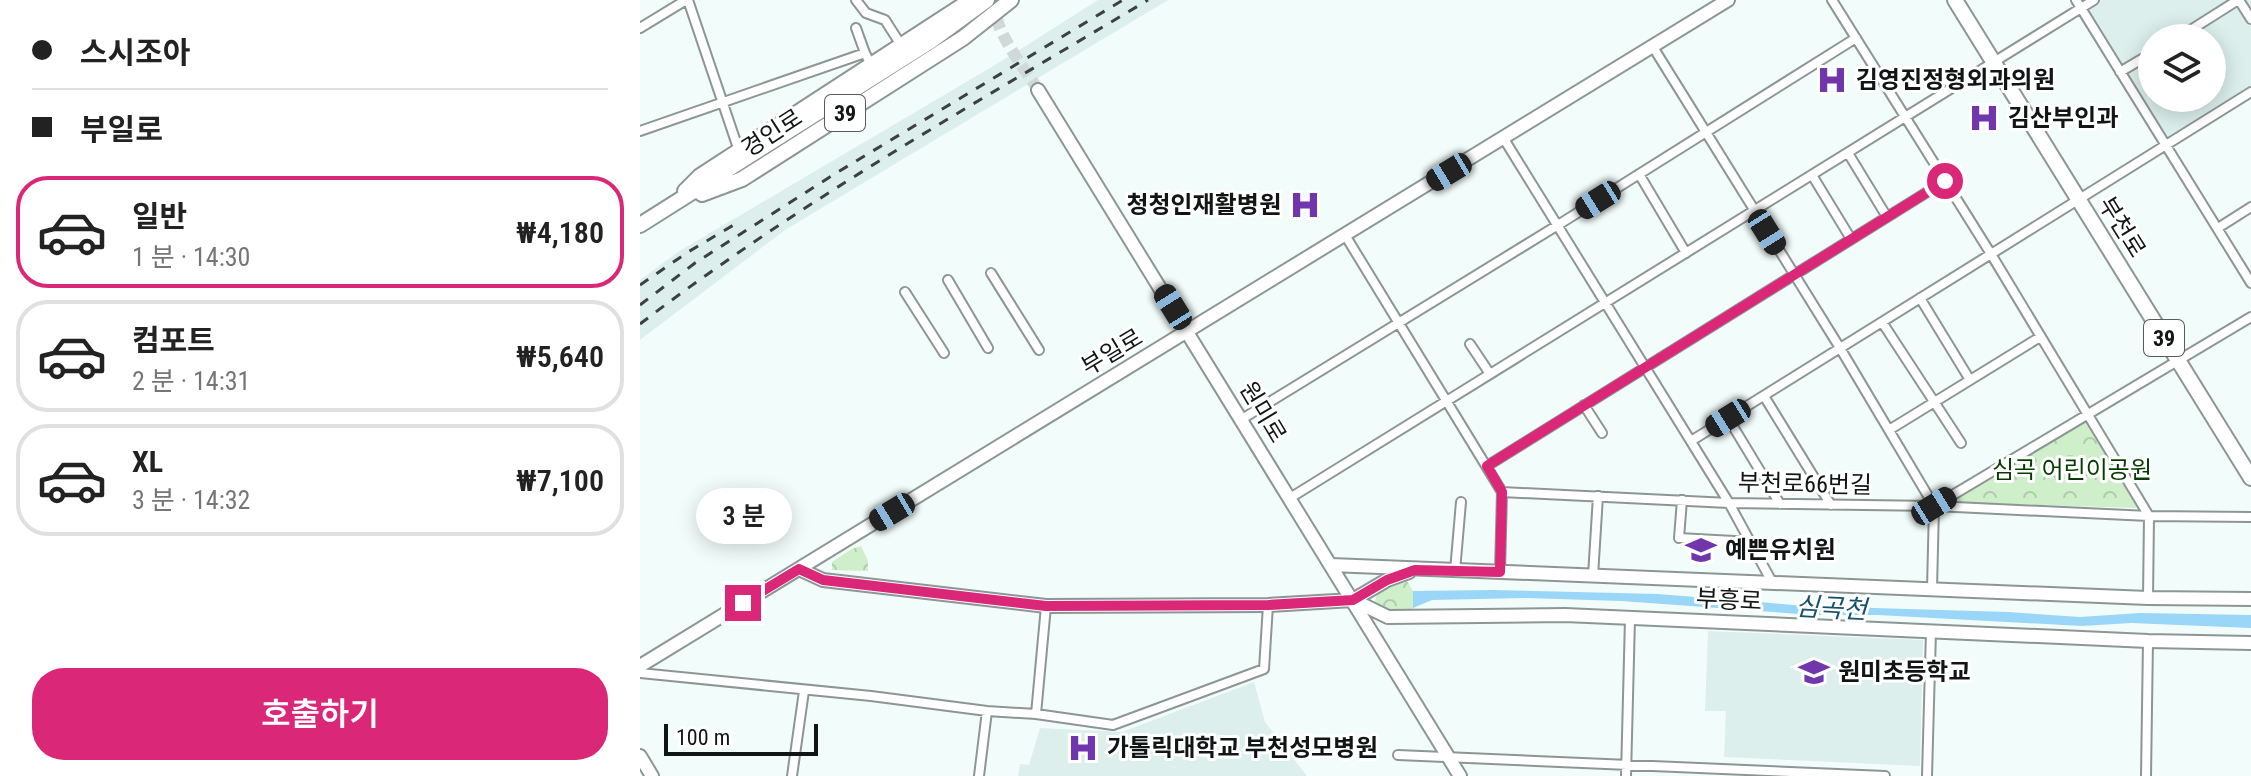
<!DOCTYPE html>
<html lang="ko">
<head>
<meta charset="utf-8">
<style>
  :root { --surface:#fff; --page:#f2f2f2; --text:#222; --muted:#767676; --line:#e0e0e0; --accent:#db2777 }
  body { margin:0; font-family:"Roboto Condensed","Noto Sans KR",sans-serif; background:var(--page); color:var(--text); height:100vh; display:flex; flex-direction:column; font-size:30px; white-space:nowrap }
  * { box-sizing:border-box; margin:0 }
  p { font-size:26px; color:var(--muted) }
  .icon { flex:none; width:44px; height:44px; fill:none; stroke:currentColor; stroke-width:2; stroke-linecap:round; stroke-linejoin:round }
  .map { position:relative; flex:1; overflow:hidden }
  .sheet { display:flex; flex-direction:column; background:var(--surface); width:640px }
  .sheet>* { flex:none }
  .banner { display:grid; align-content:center; height:176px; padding:0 32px; background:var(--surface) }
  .buttons { position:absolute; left:1498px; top:24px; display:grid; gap:16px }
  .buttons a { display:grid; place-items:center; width:88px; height:88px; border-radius:50%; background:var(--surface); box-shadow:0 4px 20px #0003; font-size:40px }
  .scale { position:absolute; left:24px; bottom:20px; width:154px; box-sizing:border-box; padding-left:8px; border:4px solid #121515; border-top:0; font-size:22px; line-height:28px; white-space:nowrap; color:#121515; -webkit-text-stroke:6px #fff; paint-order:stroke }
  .end { position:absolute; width:36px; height:36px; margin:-18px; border:10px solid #db2777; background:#fff; box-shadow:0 0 0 4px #fff }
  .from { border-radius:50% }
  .bubble { position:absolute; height:56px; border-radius:28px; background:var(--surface); box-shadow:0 4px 20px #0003; font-size:26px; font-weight:600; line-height:56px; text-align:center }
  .car { position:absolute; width:24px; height:48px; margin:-24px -12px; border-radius:10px; box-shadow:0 0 6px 2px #0007; background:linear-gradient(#222 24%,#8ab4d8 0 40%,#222 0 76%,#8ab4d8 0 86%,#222 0) }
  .banner b { display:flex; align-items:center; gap:28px; height:76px; font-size:30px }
  .banner b+b { border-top:2px solid var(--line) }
  .banner i { width:20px; height:20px; background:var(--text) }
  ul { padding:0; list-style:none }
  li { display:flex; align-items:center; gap:24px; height:112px; margin:0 16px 12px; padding:0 16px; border:4px solid var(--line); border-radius:32px }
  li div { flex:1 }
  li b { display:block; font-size:30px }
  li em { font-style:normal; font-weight:600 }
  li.current { border-color:var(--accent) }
  li>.icon { width:72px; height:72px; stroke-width:1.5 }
  .primary-button { display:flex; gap:16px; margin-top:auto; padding:16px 32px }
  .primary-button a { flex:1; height:92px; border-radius:32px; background:var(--accent); color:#fff; font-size:32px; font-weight:600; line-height:92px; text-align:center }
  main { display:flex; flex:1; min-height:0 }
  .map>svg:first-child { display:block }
  .built { fill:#dcefec; fill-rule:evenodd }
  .park { fill:url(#park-crowns) }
  .water { fill:#9ad6f8 }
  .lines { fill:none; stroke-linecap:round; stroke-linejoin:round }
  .secondary-tunnel { stroke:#d0d9d8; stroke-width:12; stroke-dasharray:12 6; stroke-linecap:butt }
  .street-casing { stroke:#8d9695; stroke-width:12 }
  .secondary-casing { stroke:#8d9695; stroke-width:16 }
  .primary-casing { stroke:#8d9695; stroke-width:18 }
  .street { stroke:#fff; stroke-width:8 }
  .secondary { stroke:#fff; stroke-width:12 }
  .primary { stroke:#fff; stroke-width:14 }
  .rail { stroke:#3c4040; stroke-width:3; stroke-dasharray:10 10; stroke-linecap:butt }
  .route { stroke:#db2777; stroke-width:10 }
  .labels { text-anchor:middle; stroke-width:6; stroke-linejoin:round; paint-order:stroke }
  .shield { fill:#fff; stroke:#595b5b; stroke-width:2 }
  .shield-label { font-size:22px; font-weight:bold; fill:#121515 }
  .poi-label { font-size:24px; font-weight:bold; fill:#121515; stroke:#fff; text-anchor:start }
  .street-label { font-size:24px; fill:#121515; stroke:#fff }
  .park-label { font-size:24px; fill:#063c01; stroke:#fff }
  .water-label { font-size:26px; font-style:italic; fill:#16526e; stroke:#fff }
</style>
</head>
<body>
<main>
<section class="sheet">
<div class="banner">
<b><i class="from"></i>스시조아</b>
<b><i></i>부일로</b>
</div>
<ul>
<li class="current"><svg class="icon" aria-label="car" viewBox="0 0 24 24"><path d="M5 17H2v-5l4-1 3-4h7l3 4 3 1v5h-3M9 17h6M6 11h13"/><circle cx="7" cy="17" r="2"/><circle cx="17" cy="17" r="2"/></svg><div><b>일반</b><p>1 분 · 14:30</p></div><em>₩4,180</em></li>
<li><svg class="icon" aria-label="car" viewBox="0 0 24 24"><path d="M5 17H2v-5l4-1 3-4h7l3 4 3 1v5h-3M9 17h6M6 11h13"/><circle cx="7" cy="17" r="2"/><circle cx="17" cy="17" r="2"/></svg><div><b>컴포트</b><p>2 분 · 14:31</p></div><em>₩5,640</em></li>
<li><svg class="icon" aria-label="car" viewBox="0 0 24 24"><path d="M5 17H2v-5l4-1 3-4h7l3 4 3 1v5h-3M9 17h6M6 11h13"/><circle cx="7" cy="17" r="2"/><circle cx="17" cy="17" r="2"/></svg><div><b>XL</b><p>3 분 · 14:32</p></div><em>₩7,100</em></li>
</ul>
<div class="primary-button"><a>호출하기</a></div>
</section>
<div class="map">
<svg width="1611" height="776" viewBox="0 0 1611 776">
  <defs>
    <pattern id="park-crowns" width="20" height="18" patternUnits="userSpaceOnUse" patternTransform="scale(2)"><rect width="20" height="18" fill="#ceefca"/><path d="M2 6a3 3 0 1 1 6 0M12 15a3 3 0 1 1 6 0" fill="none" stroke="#b0ccad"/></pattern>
  </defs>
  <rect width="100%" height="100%" fill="#f2fcfb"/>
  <path class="built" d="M458 0H528L145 230 0 340V280L38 252 360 62Z
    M1437 0H1611V91L1527 142ZM1512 38H1572V98H1512Z
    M1068 631 1283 640 1280 766 1084 757 1086 711H1065Z
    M614 682 625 722 667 776H378L380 764 389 765 400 728 482 732Z"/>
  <path class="park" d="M1445 420 1497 508 1307 502Z
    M221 546 228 561V571L192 570V562L212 549Z
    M767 581 773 591V608L770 611C757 611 742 614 735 601L738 590 747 584Z"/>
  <path class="water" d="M853 590 1018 594 1167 606 1368 612 1440 617 1500 613 1611 615V628L1491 623 1442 626 1238 615H1173L981 601 886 598 792 600 773 608V591Z"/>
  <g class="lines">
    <path class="secondary-tunnel" d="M357 0C346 21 386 70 398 90"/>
    <g class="street-casing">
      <path id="street" d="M48 0 99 151
        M216 0 226 13 245 20 261 45
        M1192 0 1351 254 1509 516 1508 598
        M1436 0 1611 283
        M1599 0 1611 19
        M0 28 46 0
        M216 28 225 53
        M1538 38 1598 0
        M1013 47 1200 348 1294 506 1292 589
        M1480 72 1512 53
        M0 131 225 53 231 65
        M864 139 1089 503 1132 582
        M1208 153 1247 217
        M999 174 1046 253
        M1172 175 1211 239
        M1578 228 1611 207
        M705 235 862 492 860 572
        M351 273 399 350
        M308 280 348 348
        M265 292 304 353
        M1280 298 1330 380
        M1242 322 1321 443
        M830 344 850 374
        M1124 396 1191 505
        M944 405 962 433
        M1088 418 1140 504
        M602 419 918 225 1216 38
        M1249 430 1400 337
        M1051 441 1611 92
        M847 466 1305 181
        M862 492 1089 503 1294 506 1509 516 1611 517
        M650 498 1454 0
        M1042 500 1039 538 1112 542
        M1296 505 1611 317
        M815 571 821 502
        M953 576 958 496
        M0 673 231 696 347 711 396 714 473 725 624 669 628 605
        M396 714 406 606
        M758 755 1245 776
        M152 776 164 691
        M339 776 347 711
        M986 776 990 618
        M1287 776 1291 631
        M1506 776 1508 641"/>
    </g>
    <g class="secondary-casing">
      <path id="secondary" d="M398 90 820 776
        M691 565 1508 598 1611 599
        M159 569 183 580 406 606 628 605 713 600 747 580 769 572
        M713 600 748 617 925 615 1508 641 1611 643
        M0 666 1088 0
        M0 756 12 776"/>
    </g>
    <g class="primary-casing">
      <path id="primary" d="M1315 0 1611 478
        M45 191 60 176 331 0
        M62 194 102 179 323 38 371 0
        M0 225 291 41 347 0"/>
    </g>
    <use href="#street" class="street"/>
    <use href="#secondary" class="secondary"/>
    <use href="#primary" class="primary"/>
    <path class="rail" d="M0 285 48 252 97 223
      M0 305 55 263 193 175 483 0
      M0 324C159 202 336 103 508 0"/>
  </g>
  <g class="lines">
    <path class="route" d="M103 603 159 569 183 580 406 606 628 605 713 600 747 580 775 570 860 572 862 492 847 466 1305 181"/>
  </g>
  <defs>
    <g id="hospital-bare" transform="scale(2.4)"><path d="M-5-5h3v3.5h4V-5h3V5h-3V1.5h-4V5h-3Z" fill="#7136ab" stroke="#fff" stroke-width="2.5" paint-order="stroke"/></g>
    <g id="school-bare" transform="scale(2.4)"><path d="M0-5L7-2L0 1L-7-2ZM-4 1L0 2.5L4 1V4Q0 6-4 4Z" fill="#7136ab" stroke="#fff" stroke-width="2.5" paint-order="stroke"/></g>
  </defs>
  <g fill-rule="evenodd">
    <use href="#hospital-bare" x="1192" y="80"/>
    <use href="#hospital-bare" x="1344" y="118"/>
    <use href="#hospital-bare" x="665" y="205"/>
    <use href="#school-bare" x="1061" y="550"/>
    <use href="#school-bare" x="1174" y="672"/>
    <use href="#hospital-bare" x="443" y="748"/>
  </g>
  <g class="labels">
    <g class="shield">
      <rect x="185" y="95" width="40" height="36" rx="6"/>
      <rect x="1504" y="320" width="40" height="36" rx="6"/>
    </g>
    <g class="shield-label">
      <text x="205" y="121">39</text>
      <text x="1524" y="346">39</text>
    </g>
    <g class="poi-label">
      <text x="1216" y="88">김영진정형외과의원</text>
      <text x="1368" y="126">김산부인과</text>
      <text x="641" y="213" text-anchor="end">청청인재활병원</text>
      <text x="1085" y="558">예쁜유치원</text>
      <text x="1198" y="680">원미초등학교</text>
      <text x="467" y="756">가톨릭대학교 부천성모병원</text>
    </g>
    <g class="street-label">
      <text transform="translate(132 133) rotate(-33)" y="8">경인로</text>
      <text transform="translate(1482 227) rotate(58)" y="8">부천로</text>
      <text transform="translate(472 352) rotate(-31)" y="8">부일로</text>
      <text transform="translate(623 412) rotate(59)" y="8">원미로</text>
      <text transform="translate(1165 484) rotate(1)" y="8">부천로66번길</text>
      <text transform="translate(1089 600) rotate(3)" y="8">부흥로</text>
    </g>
    <g class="park-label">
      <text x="1432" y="478">심곡 어린이공원</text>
    </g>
    <g class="water-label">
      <text transform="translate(1191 608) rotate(3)" y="9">심곡천</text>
    </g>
  </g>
</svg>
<div class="buttons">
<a><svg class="icon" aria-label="layers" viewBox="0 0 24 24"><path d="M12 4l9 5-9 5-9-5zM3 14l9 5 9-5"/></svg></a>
</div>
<div class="scale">100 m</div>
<i class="end from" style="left:1305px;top:181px"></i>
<i class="end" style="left:103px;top:603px"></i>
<div class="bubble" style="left:56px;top:488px;width:96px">3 분</div>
<i class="car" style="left:809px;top:172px;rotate:239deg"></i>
<i class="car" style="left:958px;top:200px;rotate:238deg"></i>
<i class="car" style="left:1127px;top:232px;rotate:148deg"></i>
<i class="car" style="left:533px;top:307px;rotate:328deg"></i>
<i class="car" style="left:1088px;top:418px;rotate:238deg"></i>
<i class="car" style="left:1294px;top:506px;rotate:58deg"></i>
<i class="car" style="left:252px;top:512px;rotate:239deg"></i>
</div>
</main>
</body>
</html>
